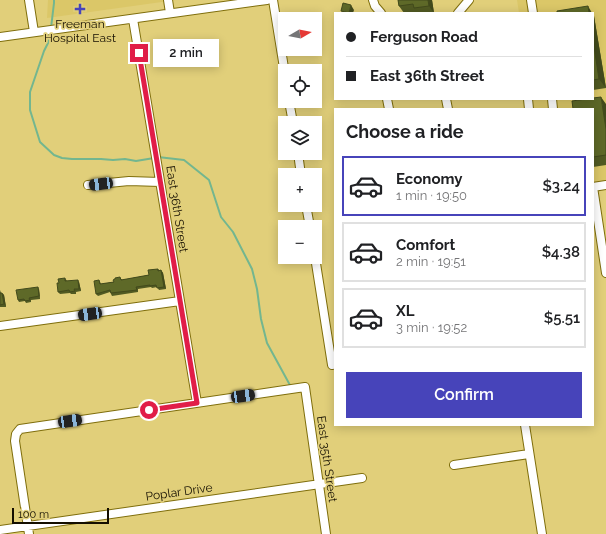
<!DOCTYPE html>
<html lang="en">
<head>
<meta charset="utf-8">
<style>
  :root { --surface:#fff; --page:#f6f6f6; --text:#202124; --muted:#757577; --line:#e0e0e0; --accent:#4744ba }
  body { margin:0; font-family:Raleway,sans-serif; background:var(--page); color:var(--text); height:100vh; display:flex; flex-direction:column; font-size:15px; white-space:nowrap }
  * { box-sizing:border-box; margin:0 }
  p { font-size:13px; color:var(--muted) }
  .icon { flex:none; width:22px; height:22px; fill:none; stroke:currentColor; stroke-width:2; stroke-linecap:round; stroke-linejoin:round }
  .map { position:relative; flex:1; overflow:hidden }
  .side { position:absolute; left:334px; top:108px; width:260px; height:318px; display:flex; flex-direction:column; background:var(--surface); border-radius:0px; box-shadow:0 2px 10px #0003 }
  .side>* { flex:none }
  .top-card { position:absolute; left:334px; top:12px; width:260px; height:88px; border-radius:0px; box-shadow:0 2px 10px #0003; display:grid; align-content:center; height:88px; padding:0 12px; background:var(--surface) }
  .needle { width:26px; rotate:80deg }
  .tools { position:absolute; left:278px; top:12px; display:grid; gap:8px }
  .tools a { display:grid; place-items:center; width:44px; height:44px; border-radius:0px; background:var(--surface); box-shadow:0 2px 10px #0003; font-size:20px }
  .scale { position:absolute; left:12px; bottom:10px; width:97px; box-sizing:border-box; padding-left:4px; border:2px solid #140e00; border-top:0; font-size:11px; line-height:14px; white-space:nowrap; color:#140e00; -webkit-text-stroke:3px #e1cf7a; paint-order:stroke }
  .end { position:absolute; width:18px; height:18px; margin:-9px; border:5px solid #e11d48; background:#fff; box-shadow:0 0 0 2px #fff }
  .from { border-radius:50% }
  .bubble { position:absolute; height:28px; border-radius:0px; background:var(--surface); box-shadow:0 2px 10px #0003; font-size:13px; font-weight:600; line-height:28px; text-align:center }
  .car { position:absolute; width:12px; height:24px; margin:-12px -6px; border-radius:5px; box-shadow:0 0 3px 1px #0007; background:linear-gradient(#222 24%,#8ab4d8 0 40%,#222 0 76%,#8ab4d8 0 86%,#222 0) }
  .top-card b { display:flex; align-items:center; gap:14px; height:38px; font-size:15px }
  .top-card b+b { border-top:1px solid var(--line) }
  .top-card i { width:10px; height:10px; background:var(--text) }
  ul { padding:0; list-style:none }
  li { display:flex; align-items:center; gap:12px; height:60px; margin:0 8px 6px; padding:0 4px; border:2px solid var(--line); border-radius:0px }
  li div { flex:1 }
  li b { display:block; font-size:15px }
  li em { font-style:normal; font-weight:600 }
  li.selected { border-color:var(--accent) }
  li>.icon { width:36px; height:36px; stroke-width:1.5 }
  h2 { padding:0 12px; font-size:18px; line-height:48px }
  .button { display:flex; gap:8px; margin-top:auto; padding:8px 12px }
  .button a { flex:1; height:46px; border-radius:0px; background:var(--accent); color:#fff; font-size:16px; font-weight:600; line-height:46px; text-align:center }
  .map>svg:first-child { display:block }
  .built { fill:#dbc768 }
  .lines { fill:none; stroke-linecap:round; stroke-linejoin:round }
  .stream { stroke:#73b68f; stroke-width:2 }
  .minor-casing { stroke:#7f6e0c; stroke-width:10 }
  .minor { stroke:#fff; stroke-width:8 }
  .wall { fill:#515a22 }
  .shaded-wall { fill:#424a1c }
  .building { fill:#5e6928; stroke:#424a1c }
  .route { stroke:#e11d48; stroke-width:5 }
  .poi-dot { fill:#4744ba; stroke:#e1cf7a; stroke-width:1.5 }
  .labels { text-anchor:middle; stroke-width:3.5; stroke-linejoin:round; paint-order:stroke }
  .poi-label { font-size:12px; fill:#140e00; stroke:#e1cf7a }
  .street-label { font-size:12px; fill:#140e00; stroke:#e1cf7a }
</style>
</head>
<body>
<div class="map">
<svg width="606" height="534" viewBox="0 0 606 534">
  <rect width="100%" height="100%" fill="#e1cf7a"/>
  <path class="built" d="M48 0H176L47 18Z
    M517 0H606V181L593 183V109H534L533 99H593V13H519Z"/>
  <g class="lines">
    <path class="stream" d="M51 28 54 3V0
      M50 32 48 43 44 51 30 92V110L40 142 54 155 62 158 72 159H101L113 160 125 159 136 161 154 158
      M158 157 184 160 209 180 221 217 233 232 252 269 257 289 261 319 267 343 291 387"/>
    <g class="minor-casing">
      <path id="minor" d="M29 0 34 32
        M168 0 170 13
        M273 0 285 74
        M373 0 375 6 381 13
        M531 0 533 13
        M458 13 469 0
        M133 19 197 403
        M0 37 267 0
        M387 99 389 109
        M446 99 448 109
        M528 99 529 109
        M552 99 553 109
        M289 101 293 123
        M298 153 301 175
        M88 185 129 181 160 182
        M593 187 606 273
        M593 187 606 185
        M306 205 310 227
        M315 257 332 365
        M0 326 180 301
        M525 425 542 534
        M454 465 529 454
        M0 530 362 478
        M29 534 15 441 16 434 20 429 305 387 326 534"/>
    </g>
    <use href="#minor" class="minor"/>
  </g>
  <path class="wall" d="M398 0H432L434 13H417L416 12 404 13 399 6Z
    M593 14 594 16 606 88 593 90Z
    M606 104V165L593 167V109Z
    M158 269 159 270H161L163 273 166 289 159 290 157 287 152 288 151 287 138 289V292L112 296 110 292 98 296 96 294 99 280 101 284 114 282 122 279V280L149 275Z
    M65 278 67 281 79 282 81 291 76 292V294H71L70 293 60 294 58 292Z
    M39 289 40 299 31 300V302L26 303 25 301 19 302 18 300Z
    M0 290 1 293H2L4 295 6 307H0Z"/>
  <path class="shaded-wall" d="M428 0H432L434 13 429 6Z
    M351 5 354 10 353 13H349Z
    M588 6 592 13H589Z
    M593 14 594 16 606 88 599 79 593 40Z
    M601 97 606 104V129Z
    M161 270 163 273 166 289 164 287Z
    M78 280 79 282 81 291 79 289Z
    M38 287 39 289 40 299 39 296Z
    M2 293 4 295 6 307 4 304Z"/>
  <path class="building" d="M398 0H428L429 6 414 8 413 4 399 6Z
    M343 3 351 5 349 13 341 11Z
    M588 6 589 13H557V11Z
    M593 40 599 79 593 80Z
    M601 97 606 129V155L593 157V109H573L572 101 586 99H593V98Z
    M158 269V271L161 270 164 287 157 288 156 285 150 286V285L136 287 137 290 111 293 110 290 96 294 94 281 99 280 100 284 114 282 113 280 115 279V278L120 277 121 280 149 275 148 270Z
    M65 278V281L78 280 79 289H74L75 291 70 292 69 290 58 292 57 283H59L58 279Z
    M38 287 39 296 29 298 30 300 25 301 24 299 18 300 16 290Z
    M0 293H2L4 304 0 305Z"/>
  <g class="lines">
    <path class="route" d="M139 53 197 403 149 410"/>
  </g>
  <path class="poi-dot" d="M78 3h4v4h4v4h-4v4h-4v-4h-4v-4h4z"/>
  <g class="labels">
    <g class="poi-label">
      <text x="80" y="28">Freeman<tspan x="80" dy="14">Hospital East</tspan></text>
    </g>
    <g class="street-label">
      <text transform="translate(177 209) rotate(81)" y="4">East 36th Street</text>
      <text transform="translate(327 459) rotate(82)" y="4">East 35th Street</text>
      <text transform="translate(179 492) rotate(-8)" y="4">Poplar Drive</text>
    </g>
  </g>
</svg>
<div class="tools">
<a><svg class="needle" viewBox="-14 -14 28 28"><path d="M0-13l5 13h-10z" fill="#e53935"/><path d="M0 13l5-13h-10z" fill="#757577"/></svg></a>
<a><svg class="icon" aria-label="locate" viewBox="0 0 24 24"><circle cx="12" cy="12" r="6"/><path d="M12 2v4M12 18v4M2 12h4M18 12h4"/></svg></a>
<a><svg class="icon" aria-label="layers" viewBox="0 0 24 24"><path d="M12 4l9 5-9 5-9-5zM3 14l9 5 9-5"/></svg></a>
<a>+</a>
<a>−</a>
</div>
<div class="scale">100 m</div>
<i class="end from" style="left:149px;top:410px"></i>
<i class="end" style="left:139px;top:53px"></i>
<div class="bubble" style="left:153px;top:39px;width:66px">2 min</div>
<i class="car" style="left:101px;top:184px;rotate:263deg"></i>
<i class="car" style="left:90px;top:314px;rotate:262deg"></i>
<i class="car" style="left:243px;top:396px;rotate:82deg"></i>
<i class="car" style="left:70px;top:421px;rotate:82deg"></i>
<div class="top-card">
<b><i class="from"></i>Ferguson Road</b>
<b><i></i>East 36th Street</b>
</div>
<section class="side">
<h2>Choose a ride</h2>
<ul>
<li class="selected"><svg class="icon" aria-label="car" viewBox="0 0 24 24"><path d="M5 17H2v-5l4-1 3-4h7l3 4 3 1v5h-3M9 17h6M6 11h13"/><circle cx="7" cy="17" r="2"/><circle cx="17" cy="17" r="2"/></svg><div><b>Economy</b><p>1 min · 19:50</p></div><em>$3.24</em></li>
<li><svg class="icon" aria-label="car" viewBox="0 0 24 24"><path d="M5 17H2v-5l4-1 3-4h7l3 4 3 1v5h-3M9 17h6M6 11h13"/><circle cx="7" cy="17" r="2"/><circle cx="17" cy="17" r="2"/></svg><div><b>Comfort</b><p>2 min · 19:51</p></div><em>$4.38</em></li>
<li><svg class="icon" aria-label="car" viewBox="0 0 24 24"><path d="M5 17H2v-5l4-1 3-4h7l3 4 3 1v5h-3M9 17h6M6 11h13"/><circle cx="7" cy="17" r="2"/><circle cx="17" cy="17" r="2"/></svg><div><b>XL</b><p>3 min · 19:52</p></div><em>$5.51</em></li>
</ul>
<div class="button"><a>Confirm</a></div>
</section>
</div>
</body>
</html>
